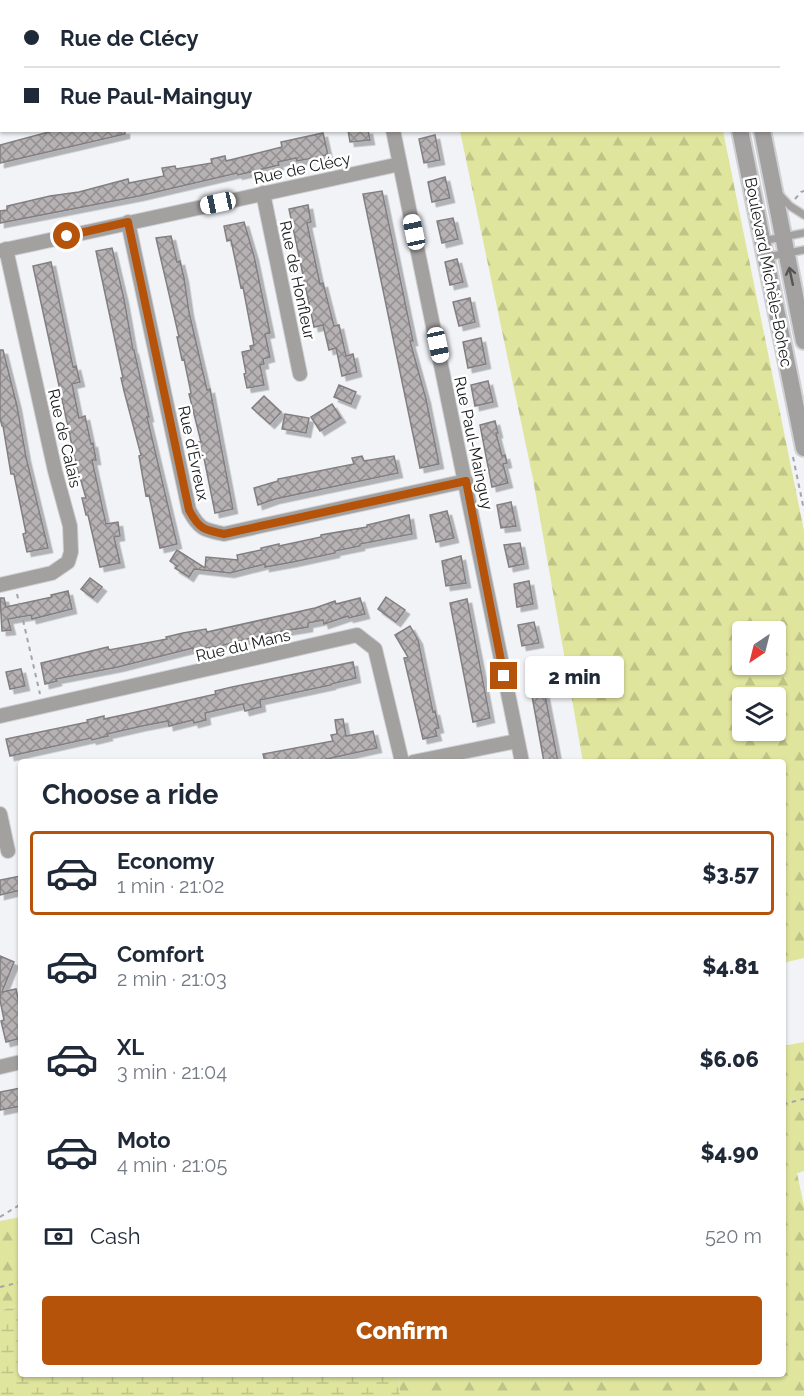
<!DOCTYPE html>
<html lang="en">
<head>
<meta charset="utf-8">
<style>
  :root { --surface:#fff; --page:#f6f6f7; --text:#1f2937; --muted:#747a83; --line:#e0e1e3; --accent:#b45309 }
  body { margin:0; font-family:Raleway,sans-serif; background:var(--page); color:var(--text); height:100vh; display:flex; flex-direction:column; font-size:22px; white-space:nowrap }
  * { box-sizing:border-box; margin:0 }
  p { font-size:20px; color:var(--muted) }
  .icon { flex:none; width:33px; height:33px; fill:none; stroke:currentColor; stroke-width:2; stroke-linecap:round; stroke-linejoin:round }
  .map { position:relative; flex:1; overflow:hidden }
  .sheet { position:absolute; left:18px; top:759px; width:768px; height:618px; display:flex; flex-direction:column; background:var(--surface); border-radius:6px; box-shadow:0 2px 4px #0004 }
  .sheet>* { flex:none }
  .guide { position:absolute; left:0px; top:0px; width:804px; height:132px; box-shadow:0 2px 4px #0004; display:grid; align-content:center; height:132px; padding:0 24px; background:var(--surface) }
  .needle { width:39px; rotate:215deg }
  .controls { position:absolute; left:732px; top:621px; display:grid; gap:12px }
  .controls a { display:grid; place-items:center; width:54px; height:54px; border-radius:6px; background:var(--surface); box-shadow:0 2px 4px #0004; font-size:30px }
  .end { position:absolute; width:27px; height:27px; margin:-14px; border:8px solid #b45309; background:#fff; box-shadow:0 0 0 3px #fff }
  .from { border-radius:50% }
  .bubble { position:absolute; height:42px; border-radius:6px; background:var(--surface); box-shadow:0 2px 4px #0004; font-size:20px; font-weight:800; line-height:42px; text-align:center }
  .car { position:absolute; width:18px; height:36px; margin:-18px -9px; border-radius:8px; box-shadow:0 0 4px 2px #0007; background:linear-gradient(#fff 24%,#345 0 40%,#fff 0 76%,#345 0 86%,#fff 0) }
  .guide b { display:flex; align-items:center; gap:21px; height:57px; font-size:22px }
  .guide b+b { border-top:2px solid var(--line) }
  .guide i { width:15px; height:15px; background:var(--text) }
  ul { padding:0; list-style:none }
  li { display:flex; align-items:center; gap:18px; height:84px; margin:0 12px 9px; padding:0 12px; border:3px solid transparent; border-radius:6px }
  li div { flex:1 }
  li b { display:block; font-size:22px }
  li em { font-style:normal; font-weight:800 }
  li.current { border-color:var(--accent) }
  li>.icon { width:54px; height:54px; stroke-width:1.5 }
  h2 { padding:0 24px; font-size:27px; line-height:72px }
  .pay { display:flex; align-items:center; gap:15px; height:66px; padding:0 24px; font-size:22px }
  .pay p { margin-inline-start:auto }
  .action { display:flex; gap:12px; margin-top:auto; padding:12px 24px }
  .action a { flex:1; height:69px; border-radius:6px; background:var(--accent); color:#fff; font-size:24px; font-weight:800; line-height:69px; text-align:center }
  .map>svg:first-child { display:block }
  .forest { fill:url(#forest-firs); fill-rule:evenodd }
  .wetland { fill:url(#wetland-marsh) }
  .building { fill:url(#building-cross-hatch); stroke:#837f80; stroke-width:1.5; filter:url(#shadow) }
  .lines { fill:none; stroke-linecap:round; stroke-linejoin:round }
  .service-casing { stroke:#ced0d3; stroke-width:10 }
  .minor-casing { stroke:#ced0d3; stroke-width:16 }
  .tertiary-casing { stroke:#ced0d3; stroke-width:20 }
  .path { stroke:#a3a5a8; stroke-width:2; stroke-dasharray:4.5 4.5; stroke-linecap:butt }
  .service { stroke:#a3a0a0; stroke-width:7 }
  .minor { stroke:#a3a0a0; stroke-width:14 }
  .tertiary { stroke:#a3a0a0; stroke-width:16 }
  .oneway { stroke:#565556 }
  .route { stroke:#b45309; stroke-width:8 }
  .labels { text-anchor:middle; stroke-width:5; stroke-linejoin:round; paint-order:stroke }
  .street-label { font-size:16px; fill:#171819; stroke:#fff }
</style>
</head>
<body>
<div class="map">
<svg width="804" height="1396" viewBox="0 0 804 1396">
  <defs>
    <pattern id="forest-firs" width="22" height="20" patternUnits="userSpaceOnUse" patternTransform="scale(1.5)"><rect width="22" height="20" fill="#e0e59d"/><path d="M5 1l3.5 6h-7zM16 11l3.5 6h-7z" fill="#bfc487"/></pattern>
    <pattern id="wetland-marsh" width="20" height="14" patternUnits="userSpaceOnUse" patternTransform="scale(1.5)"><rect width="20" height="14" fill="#e0e59d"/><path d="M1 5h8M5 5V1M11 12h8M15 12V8" fill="none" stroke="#bfc487"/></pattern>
    <pattern id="building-cross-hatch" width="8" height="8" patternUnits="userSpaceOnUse" patternTransform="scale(1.5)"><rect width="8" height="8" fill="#b6b1b2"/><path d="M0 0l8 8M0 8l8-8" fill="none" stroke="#938f90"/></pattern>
    <filter id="shadow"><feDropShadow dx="4.5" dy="4.5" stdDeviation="0" flood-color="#0004"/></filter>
  </defs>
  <rect width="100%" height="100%" fill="#f1f3f7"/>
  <path class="forest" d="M432 0H697V1L432 2Z
    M460 131H723L804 531V958L783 963V762H583L533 479ZM742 632H776V664H742ZM742 698H776V730H742Z
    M804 1042V1171L797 1173 804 1206V1396H400L398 1374H783V1046Z
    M21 1217V1304L0 1311V1221Z"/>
  <path class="wetland" d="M21 1304V1374H398L400 1396H0V1311Z"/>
  <path class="building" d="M56 130H125V134L0 163V145Z
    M348 130H368L370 140 350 142Z
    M323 133 328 155 297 161 296 158 278 162 279 165 238 175 237 173 139 196 0 223V211L7 210V206L50 196 79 192 128 179 129 183 164 176 162 168 175 166 176 169 212 163 211 159 225 156 226 161 282 147 281 142Z
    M435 135 440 160 424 163 419 139Z
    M445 177 450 198 432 202 428 182Z
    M382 191 413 341H410L426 399 439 464 420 468 363 194Z
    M308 205 311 222 307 223 320 284 323 283 334 326 339 325 346 356 353 354 357 372 342 376 336 348 329 350 323 325 314 327 289 209Z
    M453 218 458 239 442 243 437 221Z
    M244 222 254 256 270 333 265 334 270 357 263 359 264 364 260 365 264 385 247 388 244 374 246 373 242 352 251 350 250 346 254 345 243 287 241 288 231 240 227 241 224 226Z
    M171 236 177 262 180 261 184 278 189 312 207 390 210 389 233 509 215 513 203 453 202 454 199 442H201L189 394 191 393 184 359 182 360 177 337H179L156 238Z
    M112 248 124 299 133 350H134L149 417H147L177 544 160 548 149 495 146 496 139 456 141 455 124 391 121 378H123L96 251Z
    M457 259 463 282 450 285 445 262Z
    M51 262 73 367 76 366 80 382 72 384 79 418 85 416 91 444 93 443 96 460H92L106 524 118 522 120 536 114 537 120 563 100 567 88 515H86L82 498H86L76 464 33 266Z
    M470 298 475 322 459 326 453 302Z
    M481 338 486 364 468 368 463 342Z
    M0 350H3L17 406 26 457 48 548 27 552 23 534 26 533 14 474H11L3 426H2L0 418Z
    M488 381 493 402 475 406 471 385Z
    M339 385 356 392 351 404 334 397Z
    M264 396 281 412 270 424 252 408Z
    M332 404 341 418 320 431 311 417Z
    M285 414 309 418 306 433 282 429Z
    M495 421 498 433H496L502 456 505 455 507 463 503 464 508 483 492 487 480 425Z
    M362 456 364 461 394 456 398 473 275 499 258 505 254 488 278 481V479L354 464 352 458Z
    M511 502 516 526 501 528 497 505Z
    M447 511 454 538 436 542 430 515Z
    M409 515 412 534 360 544V546L335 551V553L293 562 265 567V564L230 573 194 569 189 577 175 568 177 566 170 561 177 550 205 568 206 557 238 560 237 555 261 550V548L279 544V546L321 537V535L367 527V525Z
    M520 543 524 564 509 567 504 545Z
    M461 556 466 583 446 586 442 561Z
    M90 578 102 587 93 598 81 589Z
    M529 581 533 604 517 607 514 584Z
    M68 591 72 609 32 619 31 615 8 619 11 630 2 631 0 598H4L6 607 52 597 51 595Z
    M386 597 405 610 396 622 378 609Z
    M360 598 365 614 349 618 348 616 324 624 323 620 308 623V627L271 633 220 646 193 650V648L118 667 56 679 57 681 45 684 41 663 108 647 109 650 167 639 166 637 183 633 206 629 207 632 315 608 335 601 336 604Z
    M467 599 490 718 473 722 450 603Z
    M534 622 539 643 522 646 518 625Z
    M410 626 418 640 433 712 435 711 439 728 435 729 437 736 423 739 404 658 408 657 395 635Z
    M542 660 547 684 543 685 558 762H544L526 663Z
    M353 662 356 678 331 684V685L260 700 261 707 245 711 243 704 205 713 206 720 194 723 193 720 169 726 168 721 142 726 107 734 108 736 92 740 91 738 10 756 6 739 88 722 87 720 104 716V719L132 713 216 694 215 691 232 687Z
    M21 669 25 686 10 689 6 672Z
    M343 719 346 736 373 731 377 748 313 762H265L263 754 333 741 331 735 337 734 335 720Z
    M21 876V890L0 895V880Z
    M0 956 14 962 2 992 16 989 21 1012V1038L6 1042 1 1021 4 1020 0 1000Z
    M21 1088V1106L0 1110V1092Z"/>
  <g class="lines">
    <g class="service-casing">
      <path id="service" d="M802 125 804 124
        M779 194 790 206 804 215
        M762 241 804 233
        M766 257 804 250"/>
    </g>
    <g class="minor-casing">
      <path id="minor" d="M233 0 234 2
        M364 0V2
        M0 119 2 118
        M393 130 522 762
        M263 193 300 374
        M128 222 189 510C199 529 204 530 224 534L466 481
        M0 251 400 164
        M0 585 52 573 68 562 71 552 70 526 55 471 6 249
        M0 716 357 635 375 649 402 762
        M413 762 517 741
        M0 814 8 851
        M0 1067 21 1062"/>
    </g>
    <g class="tertiary-casing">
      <path id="tertiary" d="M714 0V2
        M735 0V2
        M740 130 804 448
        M762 130 804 341"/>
    </g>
    <path class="path" d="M795 199 801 192 804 191
      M793 457 804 510
      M17 594 40 694
      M783 1104 804 1099
      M0 1217 21 1204
      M0 1287 21 1282"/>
    <use href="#service" class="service"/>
    <use href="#minor" class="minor"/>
    <use href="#tertiary" class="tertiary"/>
  </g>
  <defs><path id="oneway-shaft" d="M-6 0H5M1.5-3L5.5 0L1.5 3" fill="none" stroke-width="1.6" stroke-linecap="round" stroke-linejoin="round" transform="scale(1.5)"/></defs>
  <use class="oneway" href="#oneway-shaft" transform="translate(791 276) rotate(-102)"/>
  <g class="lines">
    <path class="route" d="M67 236 128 222 189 510C199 529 204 530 224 534L466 481 504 676"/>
  </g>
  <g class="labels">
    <g class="street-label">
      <text transform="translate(302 168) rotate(-12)" y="6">Rue de Clécy</text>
      <text transform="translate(769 272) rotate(79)" y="6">Boulevard Michèle-Bohec</text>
      <text transform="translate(298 280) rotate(78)" y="6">Rue de Honfleur</text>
      <text transform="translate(65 438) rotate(77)" y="6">Rue de Calais</text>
      <text transform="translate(474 443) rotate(78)" y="6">Rue Paul-Mainguy</text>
      <text transform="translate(194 453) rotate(78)" y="6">Rue d'Évreux</text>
      <text transform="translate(243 645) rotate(-13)" y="6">Rue du Mans</text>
    </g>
  </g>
</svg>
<div class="controls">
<a><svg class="needle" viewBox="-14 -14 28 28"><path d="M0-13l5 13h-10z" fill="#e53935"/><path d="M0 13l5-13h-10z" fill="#747a83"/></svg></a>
<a><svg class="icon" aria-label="layers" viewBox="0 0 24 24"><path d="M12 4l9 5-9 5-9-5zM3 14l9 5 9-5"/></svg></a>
</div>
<i class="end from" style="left:67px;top:236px"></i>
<i class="end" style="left:504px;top:676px"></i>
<div class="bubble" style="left:525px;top:656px;width:99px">2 min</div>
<i class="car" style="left:218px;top:203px;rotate:258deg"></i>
<i class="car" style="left:414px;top:232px;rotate:348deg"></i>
<i class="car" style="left:438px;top:345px;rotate:168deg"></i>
<div class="guide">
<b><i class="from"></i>Rue de Clécy</b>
<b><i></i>Rue Paul-Mainguy</b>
</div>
<section class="sheet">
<h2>Choose a ride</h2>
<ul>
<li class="current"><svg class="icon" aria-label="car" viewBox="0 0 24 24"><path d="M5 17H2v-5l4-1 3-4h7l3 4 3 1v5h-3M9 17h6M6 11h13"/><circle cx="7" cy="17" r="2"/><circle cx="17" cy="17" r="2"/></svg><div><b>Economy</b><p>1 min · 21:02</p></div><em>$3.57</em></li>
<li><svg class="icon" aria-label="car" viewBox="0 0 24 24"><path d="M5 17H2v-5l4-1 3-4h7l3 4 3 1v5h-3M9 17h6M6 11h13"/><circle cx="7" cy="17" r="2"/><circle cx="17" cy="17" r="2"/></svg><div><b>Comfort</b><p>2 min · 21:03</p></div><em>$4.81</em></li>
<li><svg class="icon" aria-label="car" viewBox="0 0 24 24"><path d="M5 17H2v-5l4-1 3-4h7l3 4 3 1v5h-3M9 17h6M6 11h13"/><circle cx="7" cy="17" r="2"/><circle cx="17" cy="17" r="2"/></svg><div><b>XL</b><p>3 min · 21:04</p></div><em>$6.06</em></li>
<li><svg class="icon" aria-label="car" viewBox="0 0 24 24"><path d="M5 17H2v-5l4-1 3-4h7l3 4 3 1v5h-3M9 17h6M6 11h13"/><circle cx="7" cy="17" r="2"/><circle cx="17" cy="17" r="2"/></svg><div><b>Moto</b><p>4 min · 21:05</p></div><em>$4.90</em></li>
</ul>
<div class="pay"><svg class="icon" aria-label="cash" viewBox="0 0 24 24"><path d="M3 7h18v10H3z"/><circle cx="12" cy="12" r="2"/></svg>Cash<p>520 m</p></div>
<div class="action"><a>Confirm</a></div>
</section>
</div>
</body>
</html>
